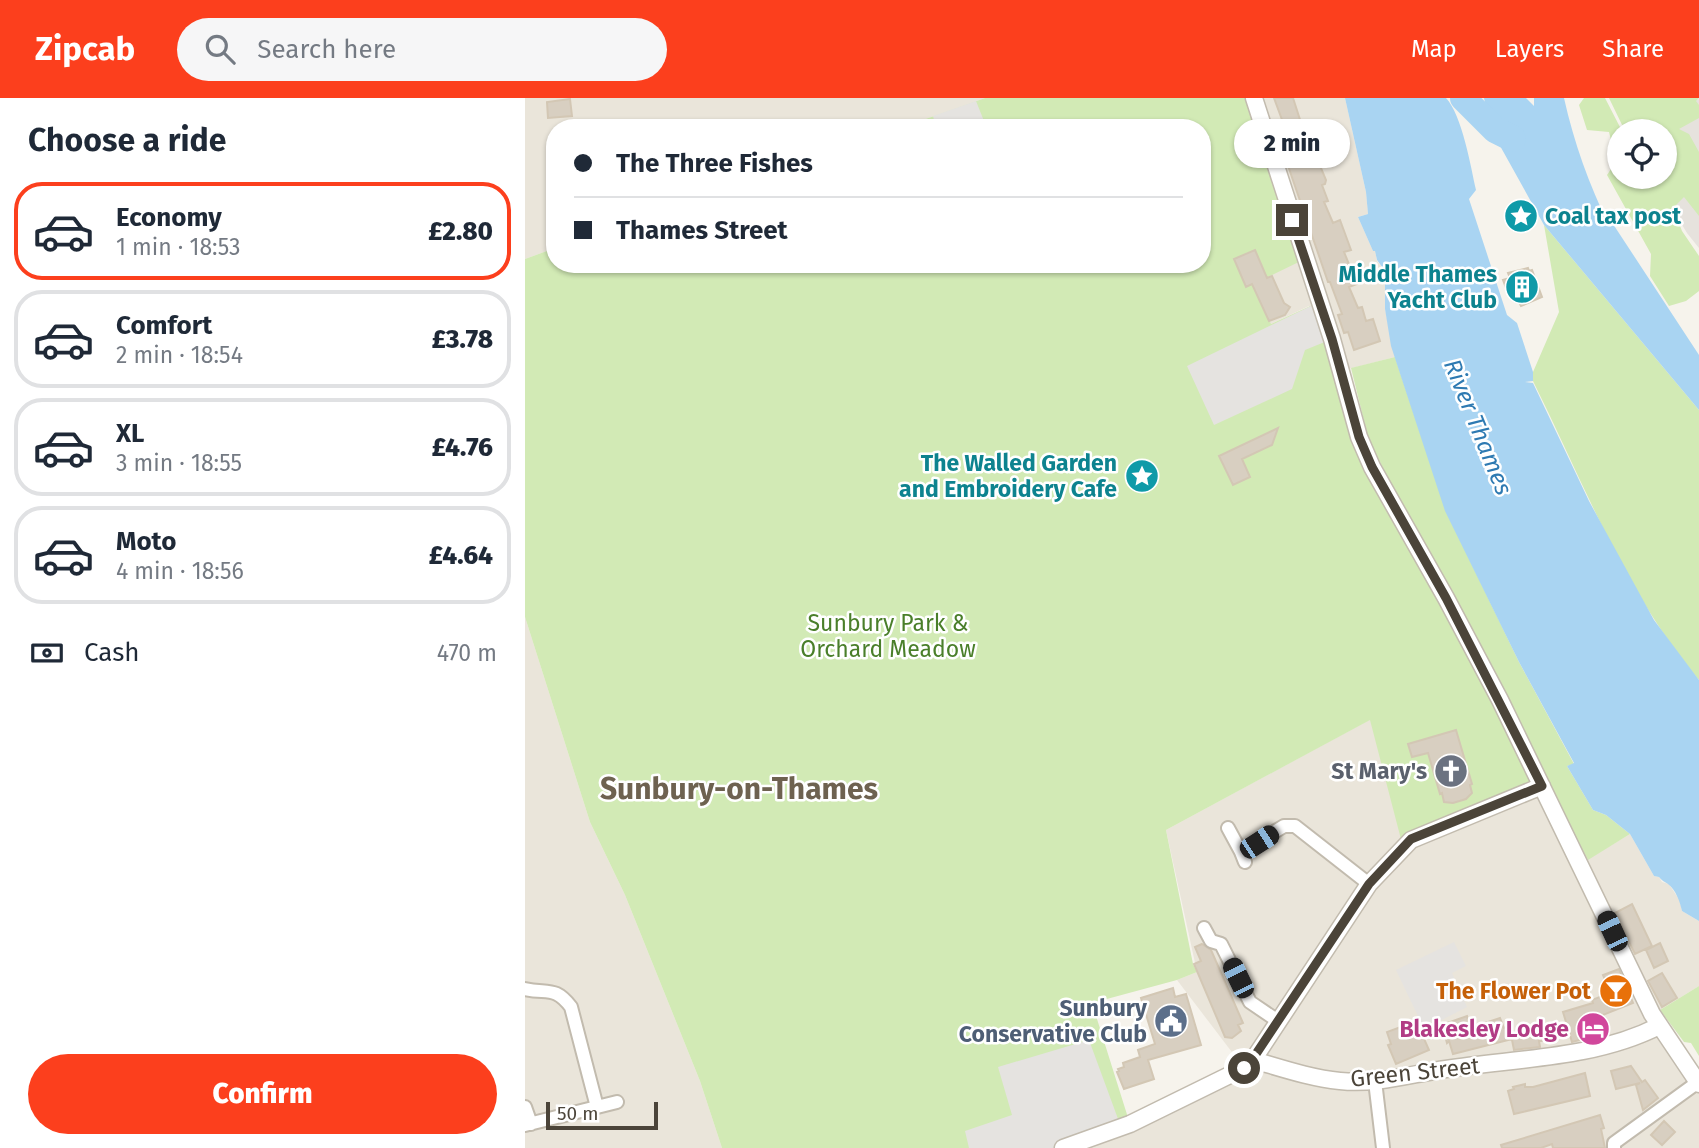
<!DOCTYPE html>
<html lang="en">
<head>
<meta charset="utf-8">
<style>
  :root { --surface:#fff; --page:#f6f6f7; --text:#1f2937; --muted:#747a83; --line:#e0e1e3; --accent:#fc3f1d }
  body { margin:0; font-family:"Fira Sans",sans-serif; background:var(--page); color:var(--text); height:100vh; display:flex; flex-direction:column; font-size:26px; white-space:nowrap }
  * { box-sizing:border-box; margin:0 }
  p { font-size:23px; color:var(--muted) }
  .icon { flex:none; width:38px; height:38px; fill:none; stroke:currentColor; stroke-width:2; stroke-linecap:round; stroke-linejoin:round }
  .map { position:relative; flex:1; overflow:hidden }
  .details { display:flex; flex-direction:column; background:var(--surface); width:525px }
  .details>* { flex:none }
  .guide { position:absolute; left:21px; top:21px; width:665px; height:154px; border-radius:28px; box-shadow:0 2px 5px #0004; display:grid; align-content:center; height:154px; padding:0 28px; background:var(--surface) }
  .tools { position:absolute; left:1082px; top:21px; display:grid; gap:14px }
  .tools a { display:grid; place-items:center; width:70px; height:70px; border-radius:50%; background:var(--surface); box-shadow:0 2px 5px #0004; font-size:35px }
  .scale { position:absolute; left:21px; bottom:18px; width:112px; box-sizing:border-box; padding-left:7px; border:4px solid #4b4439; border-top:0; font-size:19px; line-height:24px; white-space:nowrap; color:#4b4439; -webkit-text-stroke:5px #fff; paint-order:stroke }
  .end { position:absolute; width:32px; height:32px; margin:-16px; border:9px solid #4b4439; background:#fff; box-shadow:0 0 0 4px #fff }
  .from { border-radius:50% }
  .bubble { position:absolute; height:49px; border-radius:24px; background:var(--surface); box-shadow:0 2px 5px #0004; font-size:23px; font-weight:800; line-height:49px; text-align:center }
  .car { position:absolute; width:21px; height:42px; margin:-21px -10px; border-radius:9px; box-shadow:0 0 5px 2px #0007; background:linear-gradient(#222 24%,#8ab4d8 0 40%,#222 0 76%,#8ab4d8 0 86%,#222 0) }
  .guide b { display:flex; align-items:center; gap:24px; height:66px; font-size:26px }
  .guide b+b { border-top:2px solid var(--line) }
  .guide i { width:18px; height:18px; background:var(--text) }
  ul { padding:0; list-style:none }
  li { display:flex; align-items:center; gap:21px; height:98px; margin:0 14px 10px; padding:0 14px; border:4px solid var(--line); border-radius:28px }
  li div { flex:1 }
  li b { display:block; font-size:26px }
  li em { font-style:normal; font-weight:800 }
  li.active { border-color:var(--accent) }
  li>.icon { width:63px; height:63px; stroke-width:1.5 }
  h2 { padding:0 28px; font-size:32px; line-height:84px }
  .pay { display:flex; align-items:center; gap:18px; height:77px; padding:0 28px; font-size:26px }
  .pay p { margin-inline-start:auto }
  .cta { display:flex; gap:14px; margin-top:auto; padding:14px 28px }
  .cta a { flex:1; height:80px; border-radius:42px; background:var(--accent); color:#fff; font-size:28px; font-weight:800; line-height:80px; text-align:center }
  header { display:flex; align-items:center; gap:42px; box-sizing:border-box; height:98px; padding:0 35px; background:var(--accent); color:#fff }
  header strong { font-size:33px }
  nav { display:flex; gap:38px; margin-inline-start:auto; font-size:24px }
  .search { width:490px; height:63px; background:var(--page); display:flex; align-items:center; gap:18px; box-sizing:border-box; padding:0 24px; border-radius:38px; color:var(--muted); font-size:26px }
  main { display:flex; flex:1; min-height:0 }
  .map>svg:first-child { display:block }
  .residential { fill:#eae5da }
  .industrial { fill:#e6e2dd }
  .green { fill:#d2eab5 }
  .parking { fill:#e5e3e0 }
  .water { fill:#a9d4f2 }
  .lines { fill:none; stroke-linecap:round; stroke-linejoin:round }
  .river { stroke:#a9d4f2; stroke-width:26 }
  .building { fill:#d8cfc1; stroke:#d3c7b4; stroke-width:2 }
  .minor-casing { stroke:#c2bbae; stroke-width:16 }
  .tertiary-casing { stroke:#c2bbae; stroke-width:19 }
  .minor { stroke:#fff; stroke-width:12 }
  .tertiary { stroke:#fff; stroke-width:16 }
  .route { stroke:#4b4439; stroke-width:9 }
  .labels { text-anchor:middle; stroke-width:5; stroke-linejoin:round; paint-order:stroke }
  .culture-label { font-size:23px; font-weight:bold; fill:#0d838f; stroke:#fff; text-anchor:end }
  .park-label { font-size:23px; fill:#4a7f2a; stroke:#fff }
  .worship-label { font-size:23px; font-weight:bold; fill:#5b616d; stroke:#fff; text-anchor:end }
  .food-label { font-size:23px; font-weight:bold; fill:#c56008; stroke:#fff; text-anchor:end }
  .service-label { font-size:23px; font-weight:bold; fill:#4e5e75; stroke:#fff; text-anchor:end }
  .hotel-label { font-size:23px; font-weight:bold; fill:#b23c85; stroke:#fff; text-anchor:end }
  .street-label { font-size:23px; fill:#4b4439; stroke:#fff }
  .water-label { font-size:24px; font-style:italic; fill:#2e7ab2; stroke:#fff }
  .district-label { font-size:30px; font-weight:bold; fill:#6e6250; stroke:#fff }
</style>
</head>
<body>
<header>
<strong>Zipcab</strong>
<div class="search"><svg class="icon" aria-label="search" viewBox="0 0 24 24"><circle cx="10" cy="10" r="6"/><path d="M15 15l6 6"/></svg>Search here</div>
<nav><a>Map</a><a>Layers</a><a>Share</a></nav>
</header>
<main>
<section class="details">
<h2>Choose a ride</h2>
<ul>
<li class="active"><svg class="icon" aria-label="car" viewBox="0 0 24 24"><path d="M5 17H2v-5l4-1 3-4h7l3 4 3 1v5h-3M9 17h6M6 11h13"/><circle cx="7" cy="17" r="2"/><circle cx="17" cy="17" r="2"/></svg><div><b>Economy</b><p>1 min · 18:53</p></div><em>£2.80</em></li>
<li><svg class="icon" aria-label="car" viewBox="0 0 24 24"><path d="M5 17H2v-5l4-1 3-4h7l3 4 3 1v5h-3M9 17h6M6 11h13"/><circle cx="7" cy="17" r="2"/><circle cx="17" cy="17" r="2"/></svg><div><b>Comfort</b><p>2 min · 18:54</p></div><em>£3.78</em></li>
<li><svg class="icon" aria-label="car" viewBox="0 0 24 24"><path d="M5 17H2v-5l4-1 3-4h7l3 4 3 1v5h-3M9 17h6M6 11h13"/><circle cx="7" cy="17" r="2"/><circle cx="17" cy="17" r="2"/></svg><div><b>XL</b><p>3 min · 18:55</p></div><em>£4.76</em></li>
<li><svg class="icon" aria-label="car" viewBox="0 0 24 24"><path d="M5 17H2v-5l4-1 3-4h7l3 4 3 1v5h-3M9 17h6M6 11h13"/><circle cx="7" cy="17" r="2"/><circle cx="17" cy="17" r="2"/></svg><div><b>Moto</b><p>4 min · 18:56</p></div><em>£4.64</em></li>
</ul>
<div class="pay"><svg class="icon" aria-label="cash" viewBox="0 0 24 24"><path d="M3 7h18v10H3z"/><circle cx="12" cy="12" r="2"/></svg>Cash<p>470 m</p></div>
<div class="cta"><a>Confirm</a></div>
</section>
<div class="map">
<svg width="1174" height="1050" viewBox="0 0 1174 1050">
  <rect width="100%" height="100%" fill="#f6f3ec"/>
  <path class="residential" d="M0 0H460L375 30H30V150L0 161Z
    M729 0H820L841 94 843 116 833 119 848 153 850 152 852 163 860 173V211L870 259 816 273 784 208 746 226 677 166Z
    M0 519 65 724 100 797 175 983 197 1050H0Z
    M975 602 1055 766 1105 736 1129 778 1134 779 1137 784 1144 786 1155 803 1157 813 1174 823V888L1127 917 1174 986V1050H561L719 970 652 882 672 874 641 732 846 621Z"/>
  <path class="industrial" d="M1174 1V150L1162 135 1128 79H1139V33H1101L1099 31 1134 21Z"/>
  <path class="green" d="M460 0H729L780 161 737 182 730 152 709 161 721 189 727 186 746 226 794 204 834 339 1017 688 878 749 845 622 641 732 668 866 672 874 652 882 567 905 605 1026 538 1050H197L175 983 100 797 65 724 0 519V161L30 150V166H677V30H375Z
    M1059 0H1080L1097 33H1094V49L1089 54 1084 34 1062 32 1054 7Z
    M1084 0H1174L1171 3 1174 7V20L1154 31 1164 36 1174 54V118L1159 99 1148 110 1157 133 1174 158V193L1161 203 1144 208 1125 178 1126 156 1082 77 1094 59V79H1139V33H1115L1113 27 1099 31Z
    M1019 127 1174 312V582C1100 495 1058 384 1008 283V274L1034 214Z
    M870 259 921 413 994 564 1049 666 1042 668 1068 712 1081 717 1105 736 1063 762 844 343 826 270Z
    M1174 888V958L1166 945 1159 944 1135 912Z"/>
  <path class="parking" d="M451 3 461 28 473 23 475 30H411L408 18Z
    M794 204 807 241 780 252 767 291 689 327 662 268Z
    M929 844 941 868 927 875 942 909 911 925 908 934 902 937 871 872Z
    M564 942 596 1029 538 1050H444L440 1033 487 1017 473 969Z"/>
  <path class="water" d="M820 0H921C937 17 946 69 951 92L944 101 982 217 992 225 1008 274V283L1000 284 1008 285 1064 403 1129 522 1174 582V823L1157 813C1155 804 1151 792 1143 786 1140 784 1136 782 1134 779L1129 778 1105 736 1081 717 1068 712 1042 668 1049 665 994 564 920 413 866 248 860 211V173L852 162 850 153H848L833 119 843 116 841 94Z
    M959 0H1001L1009 8V0H1039C1049 45 1064 86 1084 128L1088 126 1174 257V312L1019 127 974 46 953 26 960 18 963 19Z"/>
  <g class="lines">
    <path class="river" d="M938 0 970 32 988 41"/>
  </g>
  <path class="building" d="M749 0H768L778 31 763 38Z
    M45 1 47 18 23 20 22 4Z
    M780 35 783 46 793 42 797 51 793 63 801 82 800 86 797 87 803 103 799 104 808 125 815 122 826 152 819 154 832 186 824 189 833 210 837 209 841 223 848 221 855 243 829 252 823 234 819 235 813 217 817 216 805 184H803L760 59Z
    M730 152 742 180 747 178 759 205 765 209 760 217 744 223 727 186 721 189 709 161Z
    M1003 170 1004 173 1007 172 1017 199 996 208 990 196 984 198 978 182 985 180 983 175Z
    M753 330 747 347 717 361 725 379 708 387 694 358Z
    M931 632 947 686 945 687 947 695 941 701 928 705 919 704 917 695 915 696 903 655 887 659 883 646Z
    M1107 806 1127 848 1110 856 1090 815Z
    M1135 845 1143 863 1129 870 1121 852Z
    M677 846 686 852 718 925 713 927 716 933 707 940 700 939 669 866 676 863 670 849Z
    M1094 871 1108 905 1075 918 1080 935 1047 944 1038 914 1068 905 1067 902 1080 897 1077 888 1082 886 1078 877Z
    M1137 875 1152 900 1137 909 1123 883Z
    M648 890 650 899 661 896 676 947 623 962 629 981 599 991 592 974 594 973 593 971 599 969 598 965 615 959 613 952 630 946 616 900Z
    M942 918 945 930 975 920 979 930 983 929 987 941 928 956 924 943 922 945 917 927Z
    M889 924 894 935 896 934 904 952 871 966 863 947 866 946 862 934Z
    M1012 924 1017 943H1014L1015 949 989 952 987 942Z
    M1106 968 1117 984 1120 982 1133 1000 1118 1012 1111 987 1115 985 1091 991 1086 973Z
    M1060 975 1065 998 989 1016 983 993 989 991 988 989 1000 986V989H1008Z
    M1075 1017 1079 1030 1076 1031 1080 1050H1028L1027 1046 1016 1050H977L976 1047Z
    M1139 1023 1150 1034 1137 1047 1126 1037Z"/>
  <g class="lines">
    <g class="minor-casing">
      <path id="minor" d="M703 730 716 754
        M720 764 716 754 759 728H770L844 786
        M679 830 686 843 696 846 725 904 753 923
        M0 891C23 896 30 888 46 909L72 1009
        M850 983 858 1050
        M0 1009 6 1026
        M0 1027 92 1004
        M1089 1050V1045L1173 984"/>
    </g>
    <g class="tertiary-casing">
      <path id="tertiary" d="M729 0 807 241 834 339 847 369 921 500 975 602 1127 916 1174 986
        M728 962C756 970 785 980 815 983 851 987 886 976 921 971 992 960 1069 961 1134 928
        M538 1050 605 1026 719 970 728 962 844 786 886 742 1017 688"/>
    </g>
    <use href="#minor" class="minor"/>
    <use href="#tertiary" class="tertiary"/>
  </g>
  <g class="lines">
    <path class="route" d="M719 970 727 962 844 786 886 741 1017 688 921 500 847 369 834 339 807 241 767 122"/>
  </g>
  <defs>
    <g id="sight-disc" transform="scale(1.75)"><circle r="9.5" fill="#0f9aa8" stroke="#fff"/><path d="M0-6L1.8-2.2L6-1.7L2.9 1.2L3.7 5.4L0 3.3L-3.7 5.4L-2.9 1.2L-6-1.7L-1.8-2.2Z" fill="#fff"/></g>
    <g id="building-disc" transform="scale(1.75)"><circle r="9.5" fill="#0f9aa8" stroke="#fff"/><path d="M-4-6H4V6H1V3H-1V6H-4ZM-2.5-4.3h1.7v1.8h-1.7ZM.8-4.3h1.7v1.8H.8ZM-2.5-1h1.7V.8h-1.7ZM.8-1h1.7V.8H.8Z" fill="#fff"/></g>
    <g id="church-disc" transform="scale(1.75)"><circle r="9.5" fill="#6b7280" stroke="#fff"/><path d="M-1.2-6h2.4v3.5h3.3v2.4h-3.3V6h-2.4V-.1h-3.3v-2.4h3.3Z" fill="#fff"/></g>
    <g id="bar-disc" transform="scale(1.75)"><circle r="9.5" fill="#e8710a" stroke="#fff"/><path d="M-6-5H6L.8 .8V4.5H3.5V6h-7V4.5H-.8V.8Z" fill="#fff"/></g>
    <g id="civic-disc" transform="scale(1.75)"><circle r="9.5" fill="#5c6f8a" stroke="#fff"/><path d="M-.6-6.5H3V-4.5H.6V-3L4-1V1h2V6H-6V1h2V-1L-.6-3ZM-1.2 2.5V6h2.4V2.5Z" fill="#fff"/></g>
    <g id="hotel-disc" transform="scale(1.75)"><circle r="9.5" fill="#d1479c" stroke="#fff"/><path d="M-6-4.5h1.5V1H6V5H4.5V3h-9V5H-6ZM-4 0a1.8 1.8 0 1 1 3.6 0ZM.5 0V-2.5h3Q6-2.5 6 0Z" fill="#fff"/></g>
  </defs>
  <g fill-rule="evenodd">
    <use href="#sight-disc" x="996" y="118"/>
    <use href="#building-disc" x="997" y="189"/>
    <use href="#sight-disc" x="617" y="378"/>
    <use href="#church-disc" x="926" y="673"/>
    <use href="#bar-disc" x="1091" y="893"/>
    <use href="#civic-disc" x="646" y="923"/>
    <use href="#hotel-disc" x="1068" y="931"/>
  </g>
  <g class="labels">
    <g class="culture-label">
      <text x="1020" y="126" text-anchor="start">Coal tax post</text>
      <text x="972" y="184">Middle Thames<tspan x="972" dy="26">Yacht Club</tspan></text>
      <text x="592" y="373">The Walled Garden<tspan x="592" dy="26">and Embroidery Cafe</tspan></text>
    </g>
    <g class="park-label">
      <text x="363" y="533">Sunbury Park &amp;<tspan x="363" dy="26">Orchard Meadow</tspan></text>
    </g>
    <g class="worship-label">
      <text x="902" y="681">St Mary's</text>
    </g>
    <g class="food-label">
      <text x="1066" y="901">The Flower Pot</text>
    </g>
    <g class="service-label">
      <text x="622" y="918">Sunbury<tspan x="622" dy="26">Conservative Club</tspan></text>
    </g>
    <g class="hotel-label">
      <text x="1044" y="939">Blakesley Lodge</text>
    </g>
    <g class="street-label">
      <text transform="translate(890 974) rotate(-6)" y="8">Green Street</text>
    </g>
    <g class="water-label">
      <text transform="translate(953 329) rotate(68)" y="8">River Thames</text>
    </g>
    <g class="district-label">
      <text x="214" y="701">Sunbury-on-Thames</text>
    </g>
  </g>
</svg>
<div class="tools">
<a><svg class="icon" aria-label="locate" viewBox="0 0 24 24"><circle cx="12" cy="12" r="6"/><path d="M12 2v4M12 18v4M2 12h4M18 12h4"/></svg></a>
</div>
<div class="scale">50 m</div>
<i class="end from" style="left:719px;top:970px"></i>
<i class="end" style="left:767px;top:122px"></i>
<div class="bubble" style="left:709px;top:21px;width:116px">2 min</div>
<i class="car" style="left:734px;top:744px;rotate:57deg"></i>
<i class="car" style="left:1087px;top:833px;rotate:335deg"></i>
<i class="car" style="left:713px;top:880px;rotate:334deg"></i>
<div class="guide">
<b><i class="from"></i>The Three Fishes</b>
<b><i></i>Thames Street</b>
</div>
</div>
</main>
</body>
</html>
